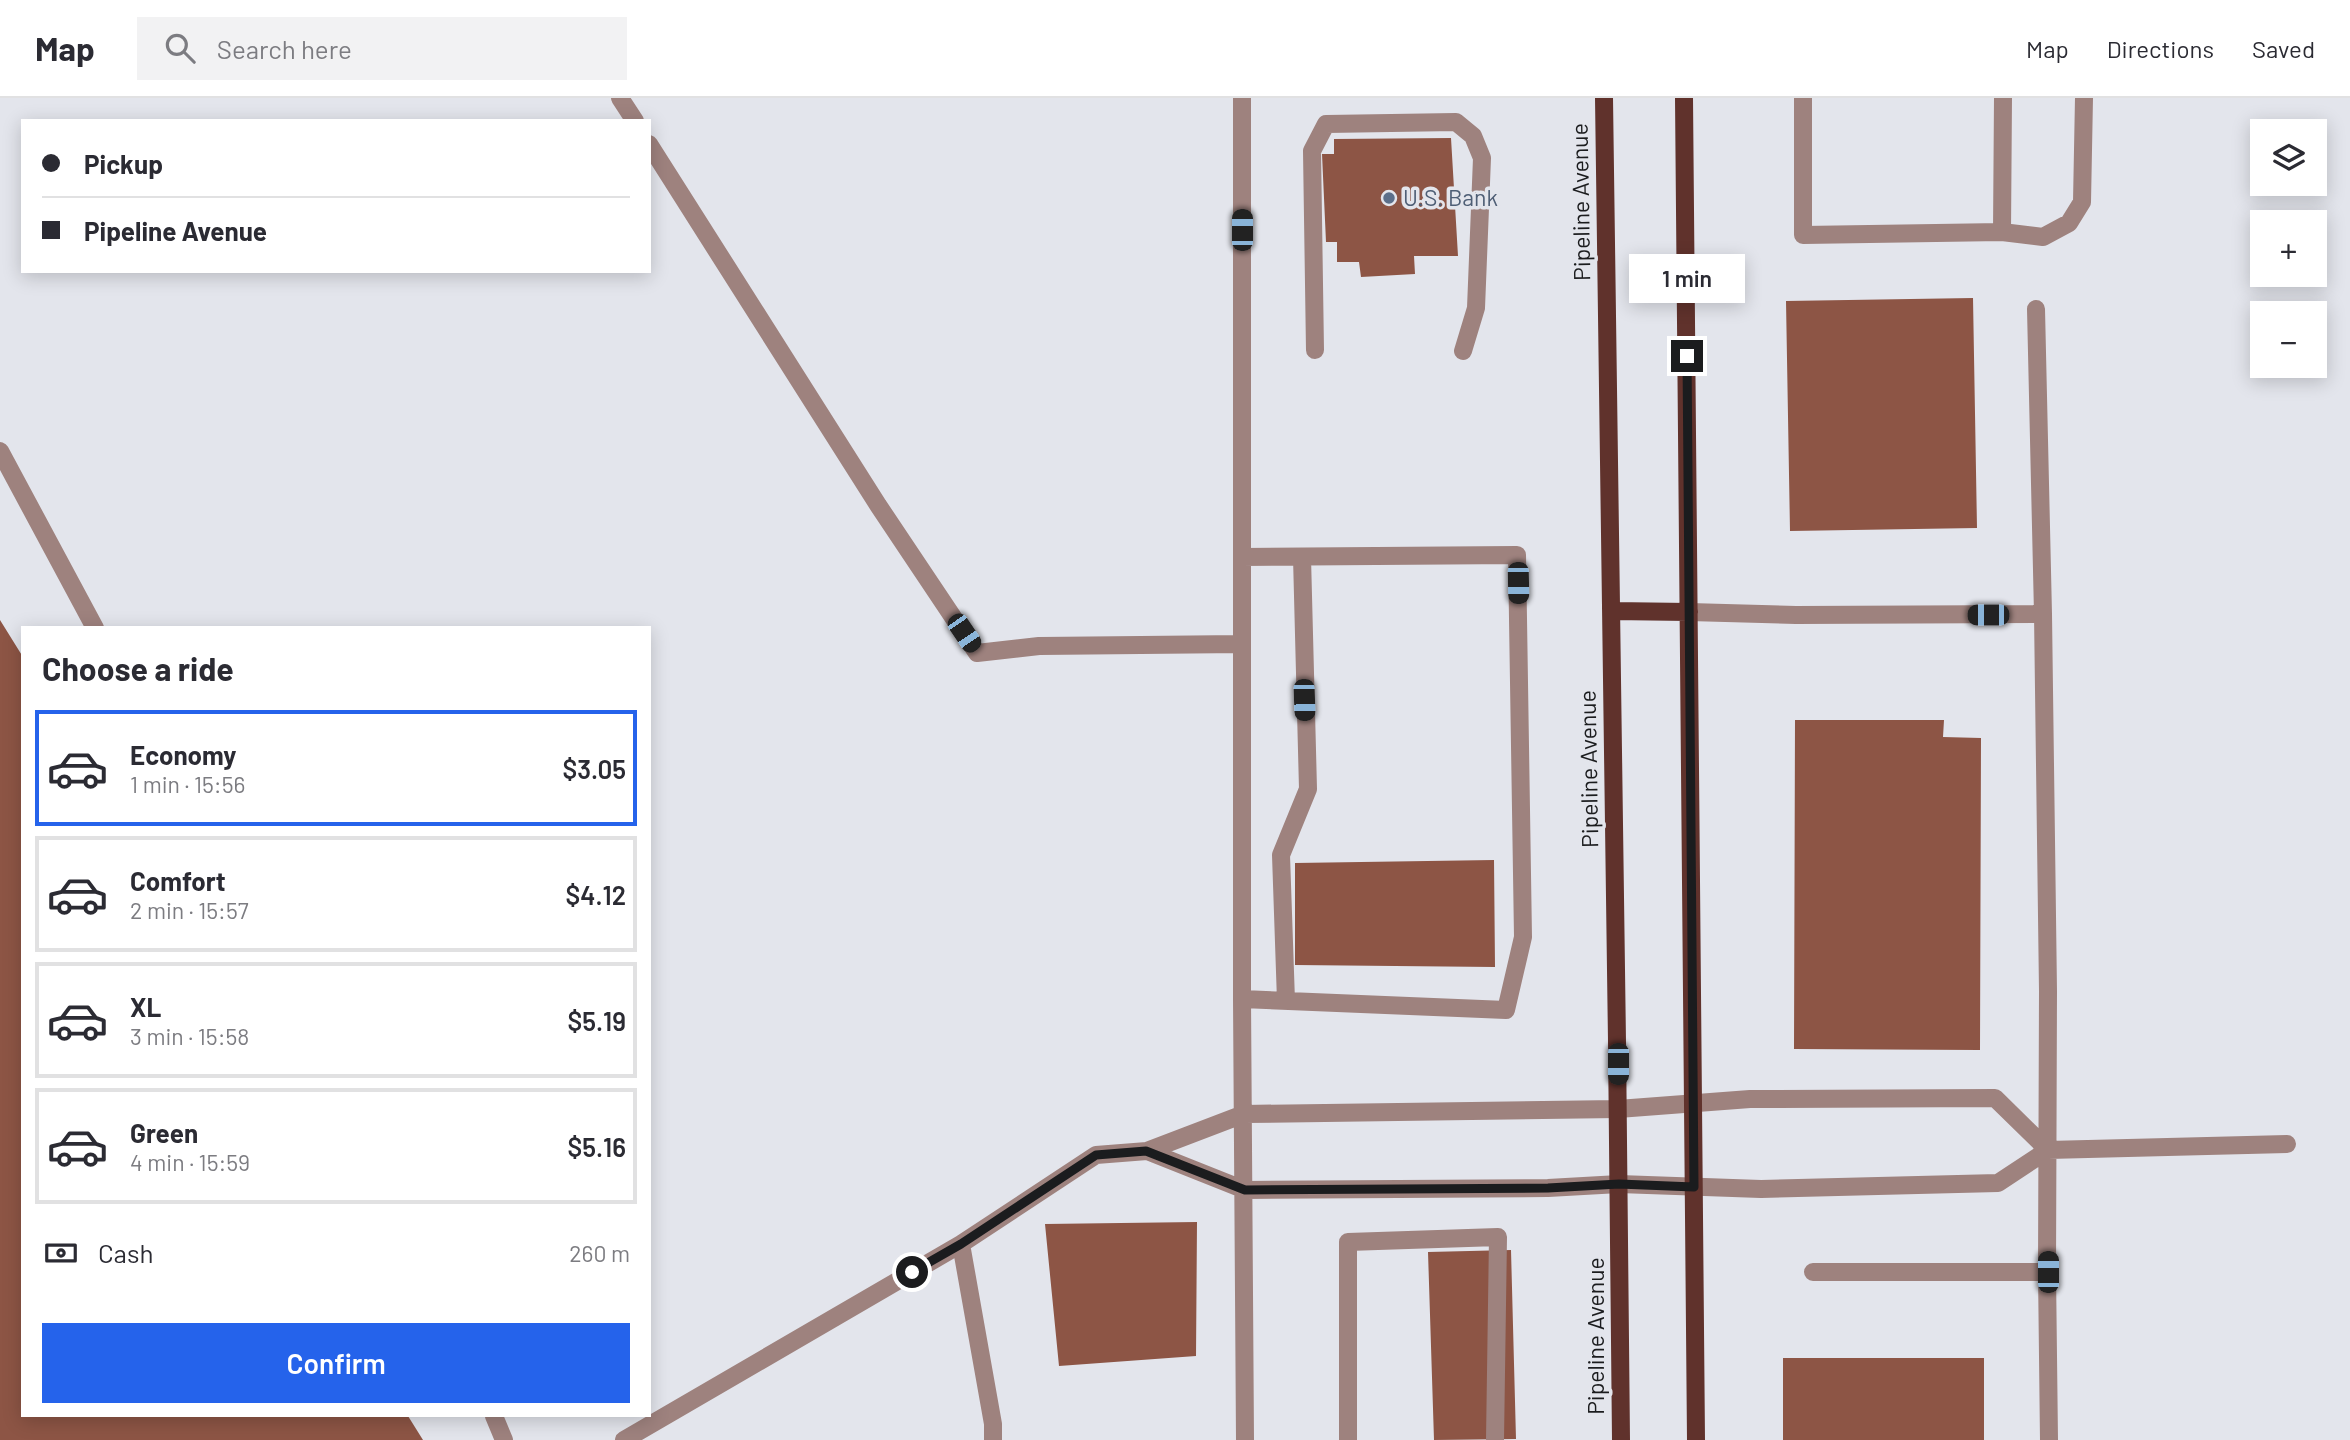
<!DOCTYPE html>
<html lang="en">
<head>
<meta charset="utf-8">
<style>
  :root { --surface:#fff; --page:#f2f2f3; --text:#2b2b33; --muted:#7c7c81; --line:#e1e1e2; --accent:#2563eb }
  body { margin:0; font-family:Barlow,sans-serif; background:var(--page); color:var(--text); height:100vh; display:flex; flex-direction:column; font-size:26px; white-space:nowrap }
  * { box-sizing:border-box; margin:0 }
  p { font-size:23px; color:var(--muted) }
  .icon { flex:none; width:38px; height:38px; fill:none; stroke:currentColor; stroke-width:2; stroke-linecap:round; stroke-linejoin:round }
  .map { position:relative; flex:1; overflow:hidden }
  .sheet { position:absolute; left:21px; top:528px; width:630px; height:791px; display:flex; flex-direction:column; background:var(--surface); border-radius:0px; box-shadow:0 4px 18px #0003 }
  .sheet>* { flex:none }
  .top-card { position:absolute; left:21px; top:21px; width:630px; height:154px; border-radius:0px; box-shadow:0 4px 18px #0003; display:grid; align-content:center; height:154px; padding:0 21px; background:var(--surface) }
  .tools { position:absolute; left:2250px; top:21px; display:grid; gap:14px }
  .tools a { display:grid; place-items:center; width:77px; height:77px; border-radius:0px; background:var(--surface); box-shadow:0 4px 18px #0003; font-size:35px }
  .end { position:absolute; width:32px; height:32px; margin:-16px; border:9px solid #1b1c1e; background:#fff; box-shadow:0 0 0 4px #fff }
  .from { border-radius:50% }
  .bubble { position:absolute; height:49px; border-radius:0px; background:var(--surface); box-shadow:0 4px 18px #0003; font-size:23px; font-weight:600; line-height:49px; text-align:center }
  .car { position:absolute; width:21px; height:42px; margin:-21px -10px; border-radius:9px; box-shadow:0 0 5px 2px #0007; background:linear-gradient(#222 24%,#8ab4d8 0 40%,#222 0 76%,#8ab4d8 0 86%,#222 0) }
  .top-card b { display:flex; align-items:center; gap:24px; height:66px; font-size:26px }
  .top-card b+b { border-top:2px solid var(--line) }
  .top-card i { width:18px; height:18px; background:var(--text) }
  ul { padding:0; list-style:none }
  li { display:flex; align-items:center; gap:21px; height:116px; margin:0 14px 10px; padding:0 7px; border:4px solid var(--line); border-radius:0px }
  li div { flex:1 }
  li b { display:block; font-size:26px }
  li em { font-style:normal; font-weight:600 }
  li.selected { border-color:var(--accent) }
  li>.icon { width:63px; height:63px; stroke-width:1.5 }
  h2 { padding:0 21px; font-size:32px; line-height:84px }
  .pay { display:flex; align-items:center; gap:18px; height:77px; padding:0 21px; font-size:26px }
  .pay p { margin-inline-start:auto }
  .action { display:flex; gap:14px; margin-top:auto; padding:14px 21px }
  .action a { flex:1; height:80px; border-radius:0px; background:var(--accent); color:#fff; font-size:28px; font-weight:600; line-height:80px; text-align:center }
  header { display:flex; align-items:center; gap:42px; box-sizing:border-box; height:98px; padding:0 35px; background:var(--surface); border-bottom:2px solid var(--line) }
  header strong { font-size:33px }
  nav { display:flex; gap:38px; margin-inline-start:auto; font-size:24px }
  .search { width:490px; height:63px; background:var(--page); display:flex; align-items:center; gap:18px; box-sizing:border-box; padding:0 24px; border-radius:0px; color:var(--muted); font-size:26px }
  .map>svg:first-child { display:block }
  .building { fill:#8d5545 }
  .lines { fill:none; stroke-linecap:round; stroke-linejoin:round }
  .minor { stroke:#9e827e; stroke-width:18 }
  .major { stroke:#60322c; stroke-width:18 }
  .route { stroke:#1b1c1e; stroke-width:9 }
  .service-dot { fill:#5c6f8a; stroke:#e3e5ec; stroke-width:2.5 }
  .labels { text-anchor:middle; stroke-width:7; stroke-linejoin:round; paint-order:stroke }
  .service-label { font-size:23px; fill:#4e5e75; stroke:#e3e5ec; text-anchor:start }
  .street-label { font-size:23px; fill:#1b1c1e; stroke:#e3e5ec }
</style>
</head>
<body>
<header>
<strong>Map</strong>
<div class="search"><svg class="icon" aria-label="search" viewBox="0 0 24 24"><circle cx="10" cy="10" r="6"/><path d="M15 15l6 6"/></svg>Search here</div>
<nav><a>Map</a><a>Directions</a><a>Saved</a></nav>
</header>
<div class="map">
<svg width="2350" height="1342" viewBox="0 0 2350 1342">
  <rect width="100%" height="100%" fill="#e3e5ec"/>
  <path class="building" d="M1451 40 1458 158H1414L1415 176 1361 179 1359 164H1337V144H1326L1322 56H1334V41Z
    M1973 200 1977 430 1790 433 1786 203Z
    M0 522 23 559V1318H408L423 1342H0Z
    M1795 622H1944L1943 639 1981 640 1980 952 1794 951Z
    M1494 762 1495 869 1295 867V765Z
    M1197 1124 1196 1258 1059 1268 1045 1126Z
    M1511 1152 1516 1341 1434 1342 1428 1154Z
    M1783 1260H1984V1342H1783Z"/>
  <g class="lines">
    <path class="minor" d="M620 0 635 23
      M1242 0V901L1245 1342
      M1803 0V137L2002 134 2043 139 2069 125 2082 104 2084 0
      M649 46 878 407 977 555 1039 548 1242 546
      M2002 134 2003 0
      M1315 252 1312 53 1326 26 1456 24 1473 38 1482 60 1476 210 1463 253
      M0 353 95 530
      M1689 514 1796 517 2043 516 2036 211
      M1242 901 1506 912 1523 839 1517 457 1242 459
      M1286 903 1281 757 1308 691 1302 459
      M1147 1053 1245 1092 1548 1090 1619 1086 1761 1091 1998 1085 2048 1052 2287 1046
      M961 1146 993 1326V1342
      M1813 1174H2047L2048 893 2043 516
      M2047 1174 2049 1342
      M494 1318 504 1342
      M624 1342 961 1146 1096 1057 1147 1053 1244 1016 1618 1011 1750 1001 1995 1000 2048 1052
      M1348 1342V1144L1498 1139 1495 1342"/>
    <path class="major" d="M1604 0 1617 944 1621 1342
      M1684 0 1696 1342
      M1612 513 1689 514"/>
  </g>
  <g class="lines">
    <path class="route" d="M912 1174 961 1146 1096 1057 1146 1053 1245 1092 1548 1090 1619 1086 1694 1089 1687 258"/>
  </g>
  <circle class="service-dot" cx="1389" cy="100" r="7"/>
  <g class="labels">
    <g class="service-label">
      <text x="1403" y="108">U.S. Bank</text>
    </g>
    <g class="street-label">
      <text transform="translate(1581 104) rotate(-91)" y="8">Pipeline Avenue</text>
      <text transform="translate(1589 671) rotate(-91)" y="8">Pipeline Avenue</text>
      <text transform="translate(1596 1238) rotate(-90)" y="8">Pipeline Avenue</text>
    </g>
  </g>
</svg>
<div class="tools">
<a><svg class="icon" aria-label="layers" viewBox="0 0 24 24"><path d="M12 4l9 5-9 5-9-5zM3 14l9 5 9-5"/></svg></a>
<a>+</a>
<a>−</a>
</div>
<i class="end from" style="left:912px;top:1174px"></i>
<i class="end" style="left:1687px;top:258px"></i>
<div class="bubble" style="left:1629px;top:156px;width:116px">1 min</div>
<i class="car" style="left:1242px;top:132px;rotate:0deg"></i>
<i class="car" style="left:1518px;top:485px;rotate:179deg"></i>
<i class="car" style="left:1988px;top:517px;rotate:270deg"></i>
<i class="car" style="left:964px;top:535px;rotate:146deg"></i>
<i class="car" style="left:1304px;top:602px;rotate:178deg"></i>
<i class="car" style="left:1618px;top:966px;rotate:180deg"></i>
<i class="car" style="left:2048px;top:1174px;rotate:0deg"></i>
<div class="top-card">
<b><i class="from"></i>Pickup</b>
<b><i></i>Pipeline Avenue</b>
</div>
<section class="sheet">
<h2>Choose a ride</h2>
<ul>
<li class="selected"><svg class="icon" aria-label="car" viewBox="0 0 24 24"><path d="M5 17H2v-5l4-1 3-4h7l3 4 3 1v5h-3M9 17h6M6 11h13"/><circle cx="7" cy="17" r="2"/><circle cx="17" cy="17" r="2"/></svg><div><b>Economy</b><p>1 min · 15:56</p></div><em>$3.05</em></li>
<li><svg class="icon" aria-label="car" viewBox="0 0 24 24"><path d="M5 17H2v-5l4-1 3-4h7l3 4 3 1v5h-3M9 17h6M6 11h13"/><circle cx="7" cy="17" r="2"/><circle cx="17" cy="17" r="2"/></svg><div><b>Comfort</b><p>2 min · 15:57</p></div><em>$4.12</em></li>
<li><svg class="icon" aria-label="car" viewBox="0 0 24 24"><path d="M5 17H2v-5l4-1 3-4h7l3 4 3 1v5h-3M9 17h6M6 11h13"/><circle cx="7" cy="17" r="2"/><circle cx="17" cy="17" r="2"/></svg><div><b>XL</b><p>3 min · 15:58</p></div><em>$5.19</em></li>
<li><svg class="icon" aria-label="car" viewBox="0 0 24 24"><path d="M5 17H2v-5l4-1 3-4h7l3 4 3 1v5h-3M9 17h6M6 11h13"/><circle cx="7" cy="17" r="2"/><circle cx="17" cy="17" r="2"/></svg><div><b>Green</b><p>4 min · 15:59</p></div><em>$5.16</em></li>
</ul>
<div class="pay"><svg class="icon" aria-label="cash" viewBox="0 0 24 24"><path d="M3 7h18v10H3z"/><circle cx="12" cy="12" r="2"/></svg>Cash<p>260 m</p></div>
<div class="action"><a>Confirm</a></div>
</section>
</div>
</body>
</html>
